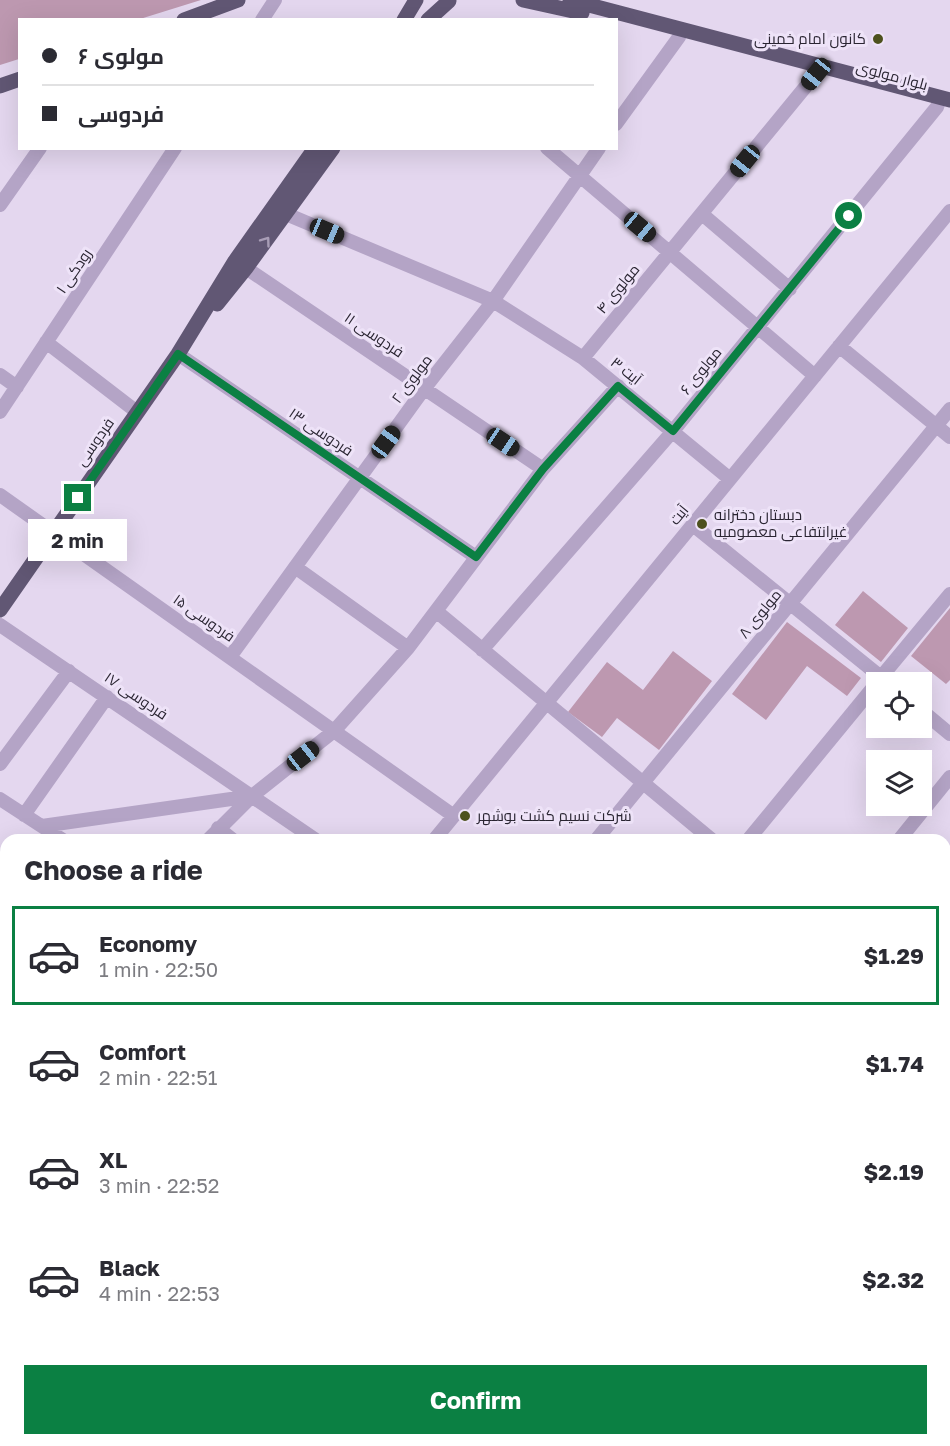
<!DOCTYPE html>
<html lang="en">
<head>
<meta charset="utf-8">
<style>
  :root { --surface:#fff; --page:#f2f2f3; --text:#2b2b33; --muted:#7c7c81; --line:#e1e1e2; --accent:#0b8043 }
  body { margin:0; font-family:"Golos Text",Cairo,sans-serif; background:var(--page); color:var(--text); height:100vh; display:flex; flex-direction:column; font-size:22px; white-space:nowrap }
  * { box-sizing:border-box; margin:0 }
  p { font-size:20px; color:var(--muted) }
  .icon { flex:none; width:33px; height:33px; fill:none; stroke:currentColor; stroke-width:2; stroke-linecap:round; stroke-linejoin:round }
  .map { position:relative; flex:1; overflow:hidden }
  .sheet { position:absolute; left:0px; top:834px; width:951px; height:612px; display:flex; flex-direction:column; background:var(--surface); border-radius:18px 18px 0 0; box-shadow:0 6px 24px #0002 }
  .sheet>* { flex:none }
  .hud { position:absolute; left:18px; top:18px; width:600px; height:132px; border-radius:0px; box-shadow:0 6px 24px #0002; display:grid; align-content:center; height:132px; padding:0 24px; background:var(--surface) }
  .buttons { position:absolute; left:866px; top:672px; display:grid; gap:12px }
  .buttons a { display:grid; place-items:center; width:66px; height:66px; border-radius:0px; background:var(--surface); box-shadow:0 6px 24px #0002; font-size:30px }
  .end { position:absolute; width:27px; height:27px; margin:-14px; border:8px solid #0b8043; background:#fff; box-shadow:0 0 0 3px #fff }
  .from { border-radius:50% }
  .bubble { position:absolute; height:42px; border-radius:0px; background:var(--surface); box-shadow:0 6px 24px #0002; font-size:20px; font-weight:700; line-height:42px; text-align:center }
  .car { position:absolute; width:18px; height:36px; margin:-18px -9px; border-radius:8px; box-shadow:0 0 4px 2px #0007; background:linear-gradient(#222 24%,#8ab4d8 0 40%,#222 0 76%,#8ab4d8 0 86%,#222 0) }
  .hud b { display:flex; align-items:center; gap:21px; height:57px; font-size:22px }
  .hud b+b { border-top:2px solid var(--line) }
  .hud i { width:15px; height:15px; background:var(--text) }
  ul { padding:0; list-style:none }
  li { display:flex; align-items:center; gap:18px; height:99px; margin:0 12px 9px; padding:0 12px; border:3px solid transparent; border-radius:0px }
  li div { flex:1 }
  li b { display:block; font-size:22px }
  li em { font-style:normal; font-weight:700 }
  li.active { border-color:var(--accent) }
  li>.icon { width:54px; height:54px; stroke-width:1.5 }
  h2 { padding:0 24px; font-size:27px; line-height:72px }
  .primary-button { display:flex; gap:12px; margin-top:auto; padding:12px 24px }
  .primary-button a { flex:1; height:69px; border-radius:0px; background:var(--accent); color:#fff; font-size:24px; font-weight:700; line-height:69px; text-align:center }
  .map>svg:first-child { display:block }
  .green { fill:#bd98b0 }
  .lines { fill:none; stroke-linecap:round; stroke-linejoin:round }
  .minor { stroke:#b4a4c6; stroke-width:14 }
  .major { stroke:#615774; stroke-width:15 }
  .oneway { stroke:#a89db6 }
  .route { stroke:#0b8043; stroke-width:8 }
  .poi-dot { fill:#4d511d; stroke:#eee3f8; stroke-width:2 }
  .labels { text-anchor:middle; stroke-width:6; stroke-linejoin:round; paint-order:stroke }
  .poi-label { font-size:15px; fill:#2a2532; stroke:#eee3f8; text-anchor:start }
  .street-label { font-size:15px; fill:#2a2532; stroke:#eee3f8 }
</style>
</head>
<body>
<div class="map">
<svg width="950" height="1446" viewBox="0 0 950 1446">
  <rect width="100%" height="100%" fill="#e4d7ef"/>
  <path class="green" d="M0 0H201L140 19 20 20 19 59 0 65Z
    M863 591 908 628 881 662 835 625Z
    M950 608V680L946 684 911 656Z
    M787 622 861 678 847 696 807 666 766 720 732 694Z
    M673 651 712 681 659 750 617 718 602 737 568 712 607 662 643 690Z
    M638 1440H680L673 1446H646Z"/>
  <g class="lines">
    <path class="minor" d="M262 20 275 0
      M616 124 679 37 681 29
      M547 148 815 376
      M0 205 40 148
      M286 214 493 301 583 358 730 479
      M702 214 790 289
      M246 268 543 469
      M46 342 137 412
      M839 346 950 437
      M178 354 476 557
      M583 358 816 74 819 65
      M0 375 17 387
      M0 412 175 148
      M0 495 454 816
      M693 525 887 682
      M295 567 408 648
      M436 611 712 840
      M0 625 316 840
      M482 650 673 431 937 107 940 98
      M230 657 424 389 493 301 599 148
      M877 682 950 594
      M921 710 950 734
      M0 764 69 671
      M0 799 63 840
      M24 815 107 697
      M42 826 252 796
      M218 828 233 840
      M208 840 252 796 334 731 408 648 543 469 618 386
      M434 840 950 211
      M596 840 950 409
      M748 840 876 684
      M899 840 950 777
      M0 936 6 939
      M945 973 950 967
      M945 1032 950 1036
      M0 1051 6 1054
      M0 1110 6 1114
      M945 1218 950 1211
      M0 1238 6 1242
      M945 1353 950 1358
      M0 1370 6 1362
      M0 1392 6 1395
      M95 1440 106 1446
      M617 1440 625 1446
      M249 1446 254 1440
      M403 1446 407 1440
      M556 1446 561 1440"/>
    <path class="major" d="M523 0 582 13
      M570 0 950 100
      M184 20 238 0
      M404 20 416 0
      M428 20 449 1
      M0 86 20 79
      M217 304 246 268 333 148
      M0 610 178 354 235 261 315 148
      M945 1242 950 1238
      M945 1273 950 1270
      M703 1446 710 1440
      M740 1446 746 1440"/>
  </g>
  <defs><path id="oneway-chevron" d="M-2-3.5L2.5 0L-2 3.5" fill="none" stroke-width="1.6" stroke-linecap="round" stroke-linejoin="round" transform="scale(1.5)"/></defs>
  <use class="oneway" href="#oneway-chevron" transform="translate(266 241) rotate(-54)"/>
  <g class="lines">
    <path class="route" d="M78 498 178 354 476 557 543 469 618 386 673 431 849 216"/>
  </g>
  <g class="poi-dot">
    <circle cx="878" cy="39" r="6"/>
    <circle cx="702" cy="524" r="6"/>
    <circle cx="465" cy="816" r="6"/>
  </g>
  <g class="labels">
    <g class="poi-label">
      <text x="866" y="44" text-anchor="end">کانون امام خمینی</text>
      <text x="714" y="520">دبستان دخترانه<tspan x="714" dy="17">غیرانتفاعی معصومیه</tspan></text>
      <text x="477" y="821">شرکت نسیم کشت بوشهر</text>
    </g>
    <g class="street-label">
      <text transform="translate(892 76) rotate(15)" y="5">بلوار مولوی</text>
      <text transform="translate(74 271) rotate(-56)" y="5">رودکی ۱</text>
      <text transform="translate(618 289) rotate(-51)" y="5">مولوی ۴</text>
      <text transform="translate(374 335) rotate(34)" y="5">فردوسی ۱۱</text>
      <text transform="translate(626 371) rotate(39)" y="5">آیت ۳</text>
      <text transform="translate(701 371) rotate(-51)" y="5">مولوی ۶</text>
      <text transform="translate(412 379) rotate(-53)" y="5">مولوی ۲</text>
      <text transform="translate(321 432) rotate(34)" y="5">فردوسی ۱۳</text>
      <text transform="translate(95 442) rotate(-55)" y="5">فردوسی</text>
      <text transform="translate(679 515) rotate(-51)" y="5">آیت</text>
      <text transform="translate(760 614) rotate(-51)" y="5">مولوی ۸</text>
      <text transform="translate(204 618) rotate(35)" y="5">فردوسی ۱۵</text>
      <text transform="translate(136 696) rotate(34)" y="5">فردوسی ۱۷</text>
    </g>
  </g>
</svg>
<div class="buttons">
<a><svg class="icon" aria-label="locate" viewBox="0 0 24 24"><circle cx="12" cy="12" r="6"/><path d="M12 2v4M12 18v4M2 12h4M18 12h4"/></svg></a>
<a><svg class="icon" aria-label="layers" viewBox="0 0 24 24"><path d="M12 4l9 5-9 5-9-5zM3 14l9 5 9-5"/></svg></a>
</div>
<i class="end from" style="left:849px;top:216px"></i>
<i class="end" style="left:78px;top:498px"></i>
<div class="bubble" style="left:28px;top:519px;width:99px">2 min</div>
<i class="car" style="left:816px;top:74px;rotate:219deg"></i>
<i class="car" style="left:745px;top:161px;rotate:219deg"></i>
<i class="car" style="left:640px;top:227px;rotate:130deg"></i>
<i class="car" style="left:327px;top:231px;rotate:113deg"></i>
<i class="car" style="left:386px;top:442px;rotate:36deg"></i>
<i class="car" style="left:503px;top:442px;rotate:124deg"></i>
<i class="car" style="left:303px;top:756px;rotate:52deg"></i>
<div class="hud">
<b><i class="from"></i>مولوی ۶</b>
<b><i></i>فردوسی</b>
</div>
<section class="sheet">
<h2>Choose a ride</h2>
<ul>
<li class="active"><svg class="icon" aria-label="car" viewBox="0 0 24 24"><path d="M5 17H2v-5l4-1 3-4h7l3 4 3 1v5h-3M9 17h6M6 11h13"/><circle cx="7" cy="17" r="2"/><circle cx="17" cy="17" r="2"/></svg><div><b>Economy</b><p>1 min · 22:50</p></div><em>$1.29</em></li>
<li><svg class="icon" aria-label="car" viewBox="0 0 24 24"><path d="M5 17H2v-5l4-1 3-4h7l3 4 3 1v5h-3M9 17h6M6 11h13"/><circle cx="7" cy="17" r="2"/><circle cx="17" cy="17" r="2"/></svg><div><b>Comfort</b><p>2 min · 22:51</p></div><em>$1.74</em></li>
<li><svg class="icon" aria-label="car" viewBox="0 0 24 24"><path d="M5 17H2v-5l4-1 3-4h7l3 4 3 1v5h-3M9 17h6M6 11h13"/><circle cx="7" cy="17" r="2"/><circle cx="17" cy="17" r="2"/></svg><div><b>XL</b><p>3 min · 22:52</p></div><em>$2.19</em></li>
<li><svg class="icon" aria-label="car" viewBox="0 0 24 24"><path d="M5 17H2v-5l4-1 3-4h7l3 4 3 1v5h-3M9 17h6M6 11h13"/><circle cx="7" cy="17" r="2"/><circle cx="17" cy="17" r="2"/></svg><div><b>Black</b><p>4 min · 22:53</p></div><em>$2.32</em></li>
</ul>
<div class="primary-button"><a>Confirm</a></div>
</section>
</div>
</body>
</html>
